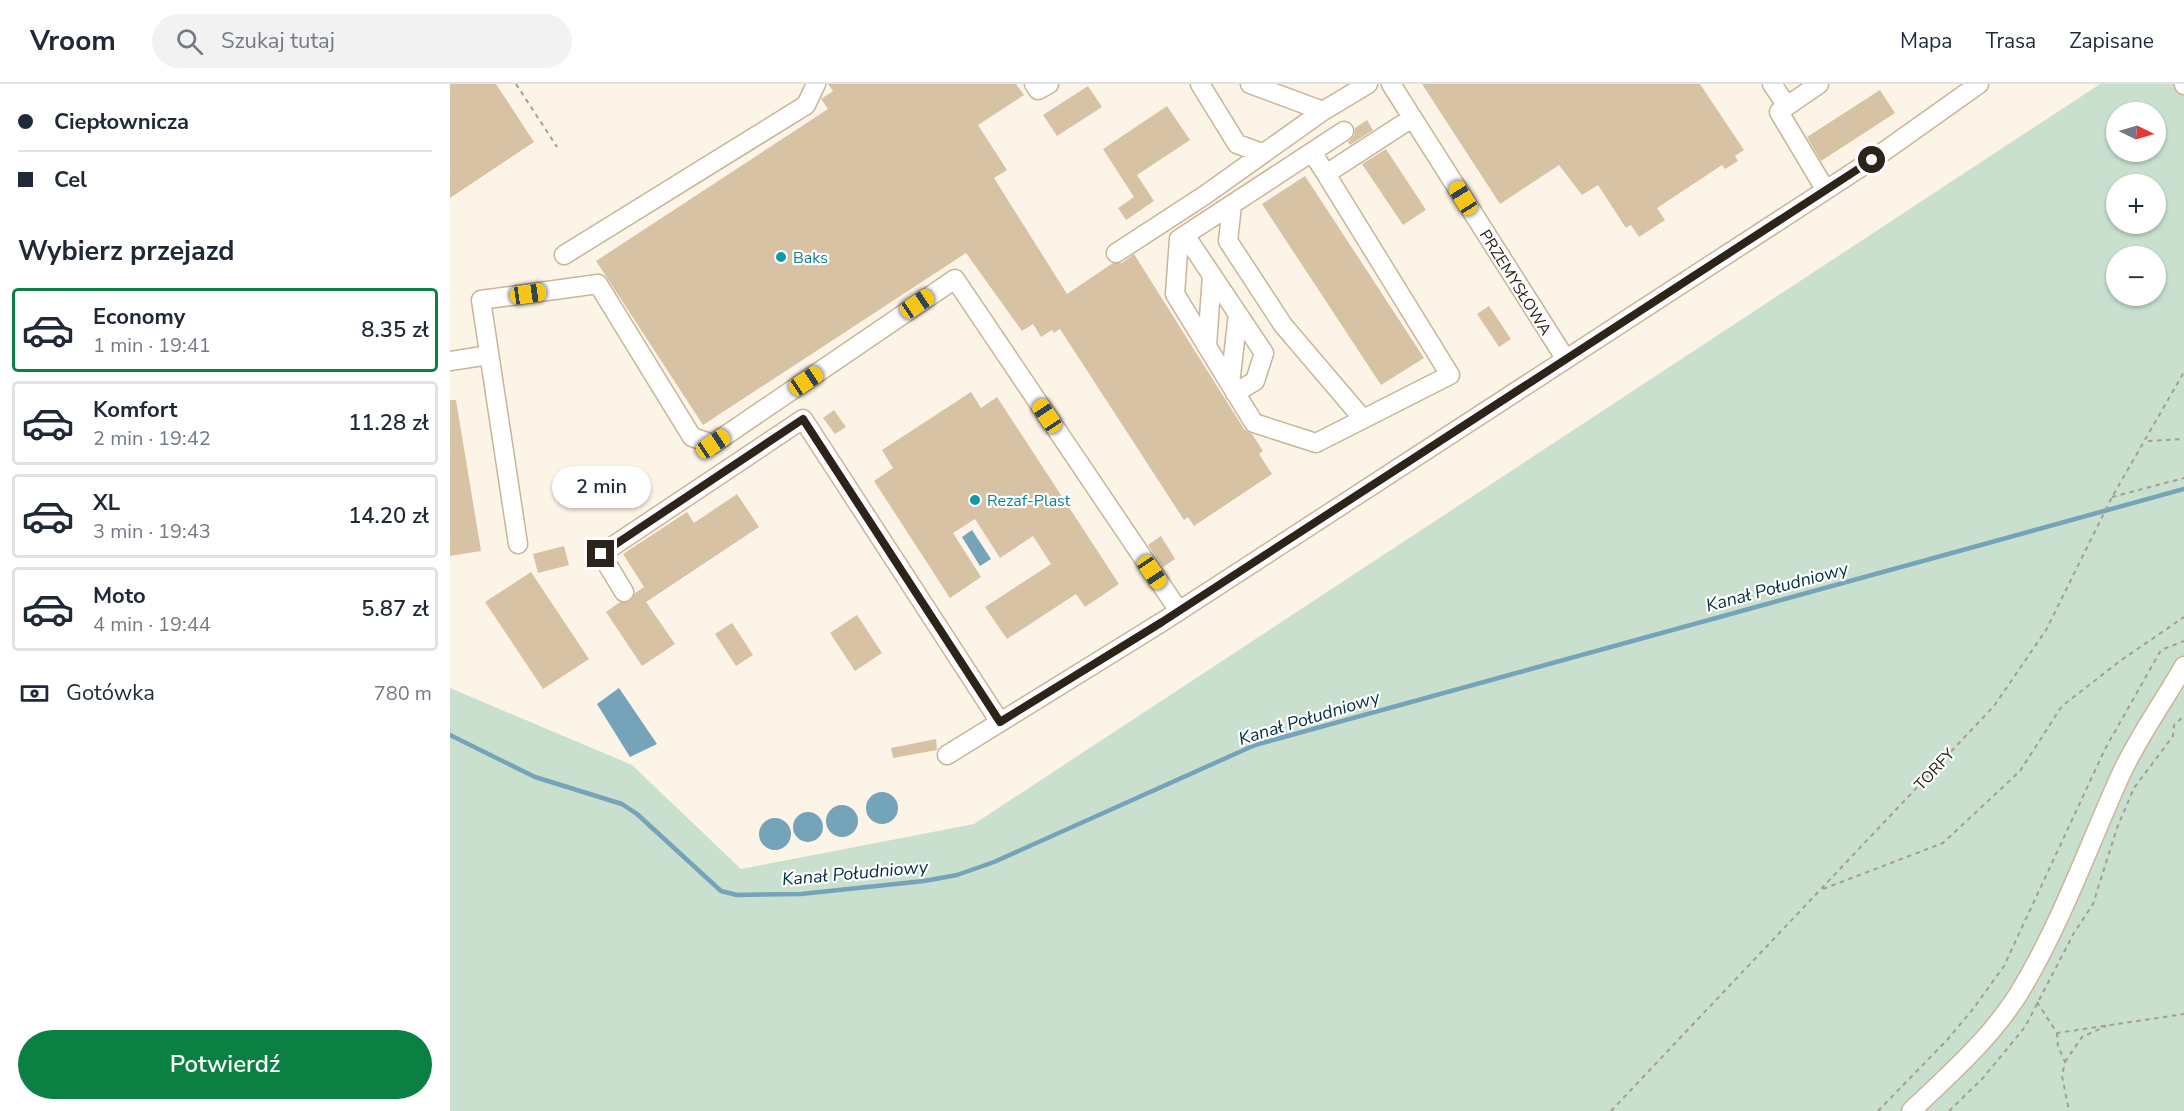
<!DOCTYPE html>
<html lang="pl">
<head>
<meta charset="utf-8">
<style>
  :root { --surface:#fff; --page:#f2f2f3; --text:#1f2937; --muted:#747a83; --line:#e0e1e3; --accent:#0b8043 }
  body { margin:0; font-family:"Nunito Sans",sans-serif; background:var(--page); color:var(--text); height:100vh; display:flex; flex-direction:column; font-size:22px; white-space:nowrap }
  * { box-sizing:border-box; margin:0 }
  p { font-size:20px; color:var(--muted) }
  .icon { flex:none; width:33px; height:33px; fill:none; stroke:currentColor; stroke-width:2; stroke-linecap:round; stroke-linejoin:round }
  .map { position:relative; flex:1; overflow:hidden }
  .sheet { display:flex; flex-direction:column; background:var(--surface); width:450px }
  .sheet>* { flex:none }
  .top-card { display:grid; align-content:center; height:132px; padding:0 18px; background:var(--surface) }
  .needle { width:39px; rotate:95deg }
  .tools { position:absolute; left:1656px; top:18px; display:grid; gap:12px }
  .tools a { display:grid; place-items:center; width:60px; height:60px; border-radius:50%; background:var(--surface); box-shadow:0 2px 4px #0004; font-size:30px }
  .end { position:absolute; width:27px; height:27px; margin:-14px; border:8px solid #2c2419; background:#fff; box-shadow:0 0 0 3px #fff }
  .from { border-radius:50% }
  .bubble { position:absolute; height:42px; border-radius:21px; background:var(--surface); box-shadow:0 2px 4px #0004; font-size:20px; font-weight:600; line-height:42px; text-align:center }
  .car { position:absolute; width:18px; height:36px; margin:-18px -9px; border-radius:8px; box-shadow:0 0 4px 2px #0007; background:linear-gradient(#f5c518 24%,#345 0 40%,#f5c518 0 76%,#345 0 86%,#f5c518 0) }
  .top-card b { display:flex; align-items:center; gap:21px; height:57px; font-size:22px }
  .top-card b+b { border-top:2px solid var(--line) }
  .top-card i { width:15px; height:15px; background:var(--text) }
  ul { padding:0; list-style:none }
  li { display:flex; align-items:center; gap:18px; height:84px; margin:0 12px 9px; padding:0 6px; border:3px solid var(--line); border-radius:6px }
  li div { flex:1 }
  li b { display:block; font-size:22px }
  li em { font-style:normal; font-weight:600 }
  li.active { border-color:var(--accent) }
  li>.icon { width:54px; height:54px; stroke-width:1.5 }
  h2 { padding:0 18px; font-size:27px; line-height:72px }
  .pay { display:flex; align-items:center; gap:15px; height:66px; padding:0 18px; font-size:22px }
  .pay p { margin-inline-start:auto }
  .primary-button { display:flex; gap:12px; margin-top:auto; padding:12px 18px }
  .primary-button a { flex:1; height:69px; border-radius:36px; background:var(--accent); color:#fff; font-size:24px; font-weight:600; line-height:69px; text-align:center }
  header { display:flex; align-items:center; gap:36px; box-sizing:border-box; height:84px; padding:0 30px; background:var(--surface); border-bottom:2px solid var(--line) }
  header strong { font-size:28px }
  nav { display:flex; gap:33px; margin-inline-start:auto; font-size:21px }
  .search { width:420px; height:54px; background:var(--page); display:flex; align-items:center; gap:15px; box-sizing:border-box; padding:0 21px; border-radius:33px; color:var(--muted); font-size:22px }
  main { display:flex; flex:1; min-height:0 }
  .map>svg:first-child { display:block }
  .green { fill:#c8e0cd; fill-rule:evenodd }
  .water { fill:#74a3ba }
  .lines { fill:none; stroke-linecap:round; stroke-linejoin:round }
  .stream { stroke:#74a3ba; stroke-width:4.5 }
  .building { fill:#d7c3a4 }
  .minor-casing { stroke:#c9b597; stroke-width:21 }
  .path { stroke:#a59d91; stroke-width:2; stroke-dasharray:4.5 4.5; stroke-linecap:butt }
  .minor { stroke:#fff; stroke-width:18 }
  .route { stroke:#2c2419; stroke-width:8 }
  .culture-dot { fill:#0f9aa8; stroke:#fff; stroke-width:2 }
  .labels { text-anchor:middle; stroke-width:4.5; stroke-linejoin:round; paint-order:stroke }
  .culture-label { font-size:16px; fill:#0d838f; stroke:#fff; text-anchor:start }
  .street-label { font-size:16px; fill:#2c2419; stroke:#fff }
  .water-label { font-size:18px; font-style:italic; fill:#043141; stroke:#fff }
</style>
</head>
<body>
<header>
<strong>Vroom</strong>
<div class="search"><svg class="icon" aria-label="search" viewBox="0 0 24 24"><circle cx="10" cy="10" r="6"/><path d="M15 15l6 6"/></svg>Szukaj tutaj</div>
<nav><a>Mapa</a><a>Trasa</a><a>Zapisane</a></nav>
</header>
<main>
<section class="sheet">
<div class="top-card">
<b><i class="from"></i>Ciepłownicza</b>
<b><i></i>Cel</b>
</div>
<h2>Wybierz przejazd</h2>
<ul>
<li class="active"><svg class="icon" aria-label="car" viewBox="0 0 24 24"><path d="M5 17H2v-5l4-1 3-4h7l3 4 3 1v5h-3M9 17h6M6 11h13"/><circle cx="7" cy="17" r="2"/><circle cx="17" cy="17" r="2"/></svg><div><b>Economy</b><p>1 min · 19:41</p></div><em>8.35 zł</em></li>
<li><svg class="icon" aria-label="car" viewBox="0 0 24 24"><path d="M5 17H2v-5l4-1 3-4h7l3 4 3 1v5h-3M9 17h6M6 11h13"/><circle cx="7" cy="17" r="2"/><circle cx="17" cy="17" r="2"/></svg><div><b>Komfort</b><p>2 min · 19:42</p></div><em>11.28 zł</em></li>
<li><svg class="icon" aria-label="car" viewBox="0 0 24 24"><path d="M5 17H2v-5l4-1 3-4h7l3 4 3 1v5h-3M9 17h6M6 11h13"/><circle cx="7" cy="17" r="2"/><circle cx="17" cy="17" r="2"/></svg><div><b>XL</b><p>3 min · 19:43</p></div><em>14.20 zł</em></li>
<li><svg class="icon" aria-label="car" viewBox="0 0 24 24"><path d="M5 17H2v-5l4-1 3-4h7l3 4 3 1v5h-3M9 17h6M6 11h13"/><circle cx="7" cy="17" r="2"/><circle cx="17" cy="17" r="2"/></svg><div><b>Moto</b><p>4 min · 19:44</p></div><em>5.87 zł</em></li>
</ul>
<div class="pay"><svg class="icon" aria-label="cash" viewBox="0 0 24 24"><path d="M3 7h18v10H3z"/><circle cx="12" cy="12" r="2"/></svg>Gotówka<p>780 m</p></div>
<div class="primary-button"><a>Potwierdź</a></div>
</section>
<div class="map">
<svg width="1734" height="1027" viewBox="0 0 1734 1027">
  <rect width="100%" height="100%" fill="#fcf4e7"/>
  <path class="green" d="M1650 0H1734V1027H0V604L182 681 291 785 524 740ZM1666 28H1706V68H1666ZM1666 100H1706V140H1666ZM1666 172H1706V212H1666Z"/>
  <path class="water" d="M522 446 541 475 530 482 512 453Z
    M169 604 207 660 180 673 147 620Z
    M416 724a16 16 0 1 1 32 0a16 16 0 1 1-32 0Z
    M376 737a16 16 0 1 1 32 0a16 16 0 1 1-32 0Z
    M343 743a15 15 0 1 1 30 0a15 15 0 1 1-30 0Z
    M309 750a16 16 0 1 1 32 0a16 16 0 1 1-32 0Z"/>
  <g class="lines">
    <path class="stream" d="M0 651 85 693 172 720 187 730 271 807 287 811 351 810 474 797 507 791 544 778 805 661 1734 405"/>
  </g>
  <path class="building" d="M0 0H46L84 58 0 114Z
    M378 0H566L574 11 528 41 557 86 544 94 617 210 663 179H672L684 170 794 345 802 350 813 367 809 370 822 390 744 442 738 433 734 436 610 245 604 249 602 246 591 253 583 240 572 247 516 169 253 341 146 177 378 25 371 15 383 7Z
    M972 0H1250L1294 66 1285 72 1288 77 1275 85 1272 81 1207 124 1215 136 1189 153 1181 141 1176 144 1148 101 1132 111 1109 81 1050 120Z
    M638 2 652 23 607 52 593 31Z
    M1430 6 1445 29 1371 77 1357 53Z
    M717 22 740 56 687 91 704 117 676 136 668 124 684 113 653 65Z
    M917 36 923 46 900 61 898 58 904 52 905 44Z
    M936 65 976 126 953 141 912 80Z
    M855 92 974 274 931 301 812 120Z
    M1039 222 1061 255 1049 263 1027 230Z
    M521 308 531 324 547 313 669 500 635 523 626 510 557 555 535 523 601 480 583 452 550 474 525 435 503 449 531 493 500 514 424 397 443 384 432 366Z
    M0 316H6L31 467 0 472Z
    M384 326 396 343 385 350 373 334Z
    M287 410 309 443 196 518 225 560 192 582 156 528 170 518 180 517 185 509 194 503 173 470 237 428 244 439Z
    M711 452 725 475 713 483 698 461Z
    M114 462 119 481 88 489 83 470Z
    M81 488 139 575 93 605 35 518Z
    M407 531 432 569 405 587 380 549Z
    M282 539 303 571 286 582 265 550Z
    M486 655 487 666 443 674 441 664Z"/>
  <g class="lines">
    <g class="minor-casing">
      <path id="minor" d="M584 0 588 6 599 0
        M750 0 787 60 812 69
        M800 0 873 27 918 0
        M941 0 1115 274
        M1322 0 1337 22 1369 0
        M1734 0V1
        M1337 22 1329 28 1375 105
        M894 47 862 68 876 90 962 34
        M862 68 729 155 725 210 804 339 866 359 1000 291 876 90
        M782 121 778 157 833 241 913 335
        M735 151 814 269 805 297 785 309
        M666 169 755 111 873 27
        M114 171 356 21 366 0
        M757 262 762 191
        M0 277 39 271
        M780 300 788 230
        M68 460 31 216 148 200 242 353 263 360 505 195 729 527
        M174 508 151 470 353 335 550 638
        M497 671 712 538 1422 76 1529 0
        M1461 1027C1502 988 1547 949 1575 899 1614 832 1640 758 1672 688 1689 652 1714 617 1734 582"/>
    </g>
    <path class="path" d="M66 0 107 63
      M1698 357 1734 355
      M1662 413 1734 394
      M1373 805 1493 759 1570 687 1612 622 1670 577 1734 533
      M1587 918 1607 949 1734 930
      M1607 949 1608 962 1615 978 1612 992 1619 1027
      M1615 978 1632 953 1656 942
      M1161 1027 1544 622 1596 546 1662 413 1734 288
      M1428 1027 1497 956 1523 925 1554 882 1655 665 1711 566 1734 557
      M1499 1027 1533 994 1575 943 1624 849 1643 820 1667 744 1684 704 1723 652 1724 641 1734 632"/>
    <use href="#minor" class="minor"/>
  </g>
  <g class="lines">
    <path class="route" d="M151 470 353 335 550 638 712 538 1422 76"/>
  </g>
  <g class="culture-dot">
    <circle cx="331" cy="173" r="6"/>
    <circle cx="525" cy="416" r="6"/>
  </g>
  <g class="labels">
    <g class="culture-label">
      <text x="343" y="179">Baks</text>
      <text x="537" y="422">Rezaf-Plast</text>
    </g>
    <g class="street-label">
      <text transform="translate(1066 198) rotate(58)" y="6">PRZEMYSŁOWA</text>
      <text transform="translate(1484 685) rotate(-47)" y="6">TORFY</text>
    </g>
    <g class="water-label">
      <text transform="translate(1327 503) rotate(-15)" y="6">Kanał Południowy</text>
      <text transform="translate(859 634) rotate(-17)" y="6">Kanał Południowy</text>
      <text transform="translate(405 789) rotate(-5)" y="6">Kanał Południowy</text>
    </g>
  </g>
</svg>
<div class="tools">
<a><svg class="needle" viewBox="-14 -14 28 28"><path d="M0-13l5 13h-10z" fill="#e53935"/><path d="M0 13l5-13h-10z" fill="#747a83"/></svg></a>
<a>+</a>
<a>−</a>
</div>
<i class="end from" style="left:1422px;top:76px"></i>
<i class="end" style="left:151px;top:470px"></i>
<div class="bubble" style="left:102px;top:382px;width:99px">2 min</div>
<i class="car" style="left:1013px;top:114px;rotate:328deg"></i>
<i class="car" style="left:78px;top:210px;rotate:82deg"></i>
<i class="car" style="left:467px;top:220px;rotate:56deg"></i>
<i class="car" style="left:356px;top:297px;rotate:56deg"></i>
<i class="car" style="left:597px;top:332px;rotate:326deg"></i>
<i class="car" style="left:263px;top:360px;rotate:56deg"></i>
<i class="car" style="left:702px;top:488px;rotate:146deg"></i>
</div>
</main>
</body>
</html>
